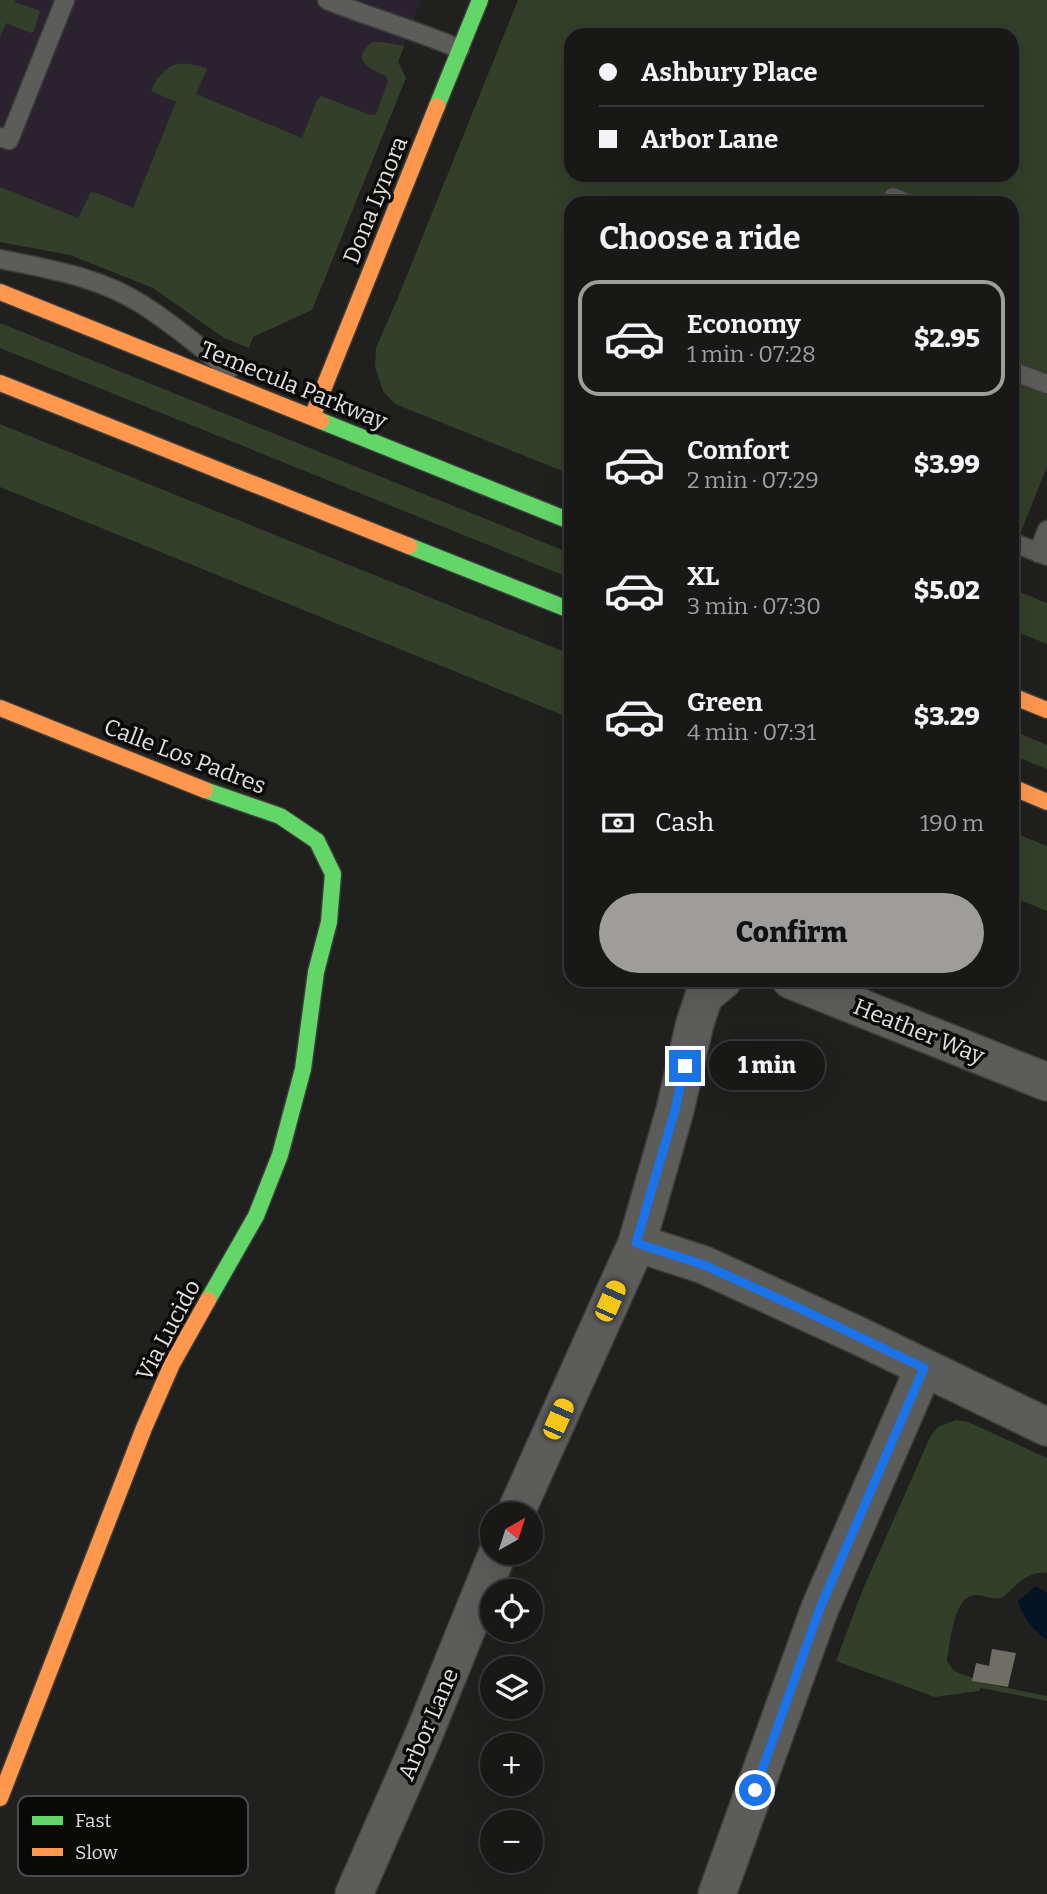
<!DOCTYPE html>
<html lang="en">
<head>
<meta charset="utf-8">
<style>
  :root { --surface:#181817; --page:#212120; --text:#f1f3f6; --muted:#9fa0a1; --line:#363736; --accent:#9e9d9c }
  body { margin:0; font-family:Bitter,serif; background:var(--page); color:var(--text); height:100vh; display:flex; flex-direction:column; font-size:26px; white-space:nowrap }
  * { box-sizing:border-box; margin:0 }
  p { font-size:23px; color:var(--muted) }
  .icon { flex:none; width:38px; height:38px; fill:none; stroke:currentColor; stroke-width:2; stroke-linecap:round; stroke-linejoin:round }
  .map { position:relative; flex:1; overflow:hidden }
  .panel { position:absolute; left:564px; top:196px; width:455px; height:791px; display:flex; flex-direction:column; background:var(--surface); border-radius:21px; box-shadow:0 7px 28px #0002,0 0 0 2px var(--line) }
  .panel>* { flex:none }
  .banner { position:absolute; left:564px; top:28px; width:455px; height:154px; border-radius:21px; box-shadow:0 7px 28px #0002,0 0 0 2px var(--line); display:grid; align-content:center; height:154px; padding:0 35px; background:var(--surface) }
  .needle { width:46px; rotate:39deg }
  .controls { position:absolute; left:480px; top:1502px; display:grid; gap:14px }
  .controls a { display:grid; place-items:center; width:63px; height:63px; border-radius:50%; background:var(--surface); box-shadow:0 7px 28px #0002,0 0 0 2px var(--line); font-size:35px }
  .end { position:absolute; width:32px; height:32px; margin:-16px; border:9px solid #1a73e8; background:#fff; box-shadow:0 0 0 4px #fff }
  .from { border-radius:50% }
  .bubble { position:absolute; height:49px; border-radius:24px; background:var(--surface); box-shadow:0 7px 28px #0002,0 0 0 2px var(--line); font-size:23px; font-weight:800; line-height:49px; text-align:center }
  .car { position:absolute; width:21px; height:42px; margin:-21px -10px; border-radius:9px; box-shadow:0 0 5px 2px #0007; background:linear-gradient(#f5c518 24%,#345 0 40%,#f5c518 0 76%,#345 0 86%,#f5c518 0) }
  .banner b { display:flex; align-items:center; gap:24px; height:66px; font-size:26px }
  .banner b+b { border-top:2px solid var(--line) }
  .banner i { width:18px; height:18px; background:var(--text) }
  ul { padding:0; list-style:none }
  li { display:flex; align-items:center; gap:21px; height:116px; margin:0 14px 10px; padding:0 21px; border:4px solid transparent; border-radius:21px }
  li div { flex:1 }
  li b { display:block; font-size:26px }
  li em { font-style:normal; font-weight:800 }
  li.selected { border-color:var(--accent) }
  li>.icon { width:63px; height:63px; stroke-width:1.5 }
  h2 { padding:0 35px; font-size:32px; line-height:84px }
  .pay { display:flex; align-items:center; gap:18px; height:77px; padding:0 35px; font-size:26px }
  .pay p { margin-inline-start:auto }
  .cta { display:flex; gap:14px; margin-top:auto; padding:14px 35px }
  .cta a { flex:1; height:80px; border-radius:42px; background:var(--accent); color:#111; font-size:28px; font-weight:800; line-height:80px; text-align:center }
  .map>svg:first-child { display:block }
  .commercial { fill:#2a232f }
  .green { fill:#333f29; fill-rule:evenodd }
  .water { fill:#031524 }
  .building { fill:#6f6d65 }
  .lines { fill:none; stroke-linecap:round; stroke-linejoin:round }
  .lane-casing { stroke:#3d3d3c; stroke-width:21 }
  .street-casing { stroke:#3d3d3c; stroke-width:40 }
  .fast-casing { stroke:#3d3d3c; stroke-width:19 }
  .slow-casing { stroke:#3d3d3c; stroke-width:19 }
  .lane { stroke:#5c5c5a; stroke-width:18 }
  .street { stroke:#5c5c5a; stroke-width:37 }
  .fast { stroke:#63d668; stroke-width:16 }
  .slow { stroke:#ff974d; stroke-width:16 }
  .route { stroke:#1a73e8; stroke-width:9 }
  .labels { text-anchor:middle; stroke-width:7; stroke-linejoin:round; paint-order:stroke }
  .street-label { font-size:23px; fill:#e2e1e0; stroke:#0a0a09 }
  .key { fill:#0a0a09; stroke:#4b4a4a; stroke-width:2 }
  .key-label { font-size:19px; fill:#e2e1e0 }
</style>
</head>
<body>
<div class="map">
<svg width="1047" height="1894" viewBox="0 0 1047 1894">
  <rect width="100%" height="100%" fill="#20201f"/>
  <path class="commercial" d="M0 0H421L398 62 406 78 312 310 253 337 249 348 224 338 153 288 70 255 0 242Z"/>
  <path class="green" d="M0 0H15V2L38 10 40 12 34 31 31 33 6 23 0 37Z
    M518 0H1047V467L1012 554V203H570V474L395 404 383 391 375 366 376 348 397 300ZM570 35H1012V175H570Z
    M372 42H382L404 46 398 62 406 78 312 310 253 337 249 348 224 338 153 288 70 255 0 242V187L78 218 91 192 97 193 133 208 176 102 151 91C164 63 179 58 207 69L196 94 302 138 317 100 321 96 370 115 376 114 388 81 386 76C369 69 350 60 372 42Z
    M0 323 570 553V578L0 348Z
    M0 424 570 654V718L0 487Z
    M1012 589 1047 603V644L1012 630Z
    M1012 730 1047 745V769L1012 755Z
    M1012 832 1047 846V911L1012 897Z
    M956 1420 968 1422 1047 1458V1573C1028 1570 1016 1586 1003 1597 993 1601 985 1595 975 1595 953 1596 950 1645 947 1661L954 1671 973 1678V1681L1047 1696V1701L981 1688 979 1691 935 1697 836 1661 863 1589 931 1435 938 1427Z"/>
  <path class="water" d="M1036 1586 1047 1593V1640C1033 1630 1023 1618 1018 1601Z"/>
  <path class="building" d="M992 1649 1016 1653 1008 1687 972 1681 976 1663 989 1666Z"/>
  <g class="lines">
    <g class="lane-casing">
      <path id="lane" d="M327 0C371 18 416 30 460 49
        M0 137 9 140 65 0
        M890 203 893 197 907 203
        M0 259C49 269 100 277 143 305 173 324 201 348 229 370
        M1012 371 1047 384
        M1012 542 1047 556
        M1038 553 1047 530"/>
    </g>
    <g class="street-casing">
      <path id="street" d="M791 980 1047 1082
        M637 1243 704 1265 859 1336 1047 1427
        M515 1514 637 1243 675 1110 695 1023 704 996 723 980
        M354 1894 422 1739 498 1552
        M717 1894 820 1608 924 1368"/>
    </g>
    <g class="fast-casing">
      <path id="fast" d="M437 106 480 0
        M321 421 570 521
        M409 546 570 610
        M205 790 280 816 317 841 333 874 329 922 316 972 303 1069 280 1155 256 1216 208 1300"/>
    </g>
    <g class="slow-casing">
      <path id="slow" d="M0 292 321 421
        M0 383 409 546
        M312 417 437 106
        M1012 696 1047 710
        M0 708 205 790
        M1012 787 1047 802
        M0 1798 144 1428 172 1364 208 1300"/>
    </g>
    <use href="#lane" class="lane"/>
    <use href="#street" class="street"/>
    <use href="#fast" class="fast"/>
    <use href="#slow" class="slow"/>
  </g>
  <g class="lines">
    <path class="route" d="M685 1066 675 1110 636 1243 704 1265 799 1308 924 1368 820 1608 755 1790"/>
  </g>
  <g class="labels">
    <g class="street-label">
      <text transform="translate(375 200) rotate(-68)" y="8">Dona Lynora</text>
      <text transform="translate(294 385) rotate(22)" y="8">Temecula Parkway</text>
      <text transform="translate(185 756) rotate(21)" y="8">Calle Los Padres</text>
      <text transform="translate(919 1031) rotate(22)" y="8">Heather Way</text>
      <text transform="translate(168 1330) rotate(-62)" y="8">Via Lucido</text>
      <text transform="translate(428 1724) rotate(-67)" y="8">Arbor Lane</text>
    </g>
  </g>
  <rect x="18" y="1796" width="230" height="80" rx="10" class="key"/>
  <rect x="32" y="1816" width="31" height="9" fill="#63d668"/>
  <rect x="32" y="1848" width="31" height="8" fill="#ff974d"/>
  <g class="key-label">
    <text x="75" y="1827">Fast</text>
    <text x="75" y="1859">Slow</text>
  </g>
</svg>
<div class="controls">
<a><svg class="needle" viewBox="-14 -14 28 28"><path d="M0-13l5 13h-10z" fill="#e53935"/><path d="M0 13l5-13h-10z" fill="#9fa0a1"/></svg></a>
<a><svg class="icon" aria-label="locate" viewBox="0 0 24 24"><circle cx="12" cy="12" r="6"/><path d="M12 2v4M12 18v4M2 12h4M18 12h4"/></svg></a>
<a><svg class="icon" aria-label="layers" viewBox="0 0 24 24"><path d="M12 4l9 5-9 5-9-5zM3 14l9 5 9-5"/></svg></a>
<a>+</a>
<a>−</a>
</div>
<i class="end from" style="left:755px;top:1790px"></i>
<i class="end" style="left:685px;top:1066px"></i>
<div class="bubble" style="left:709px;top:1041px;width:116px">1 min</div>
<i class="car" style="left:610px;top:1301px;rotate:24deg"></i>
<i class="car" style="left:558px;top:1419px;rotate:24deg"></i>
<div class="banner">
<b><i class="from"></i>Ashbury Place</b>
<b><i></i>Arbor Lane</b>
</div>
<section class="panel">
<h2>Choose a ride</h2>
<ul>
<li class="selected"><svg class="icon" aria-label="car" viewBox="0 0 24 24"><path d="M5 17H2v-5l4-1 3-4h7l3 4 3 1v5h-3M9 17h6M6 11h13"/><circle cx="7" cy="17" r="2"/><circle cx="17" cy="17" r="2"/></svg><div><b>Economy</b><p>1 min · 07:28</p></div><em>$2.95</em></li>
<li><svg class="icon" aria-label="car" viewBox="0 0 24 24"><path d="M5 17H2v-5l4-1 3-4h7l3 4 3 1v5h-3M9 17h6M6 11h13"/><circle cx="7" cy="17" r="2"/><circle cx="17" cy="17" r="2"/></svg><div><b>Comfort</b><p>2 min · 07:29</p></div><em>$3.99</em></li>
<li><svg class="icon" aria-label="car" viewBox="0 0 24 24"><path d="M5 17H2v-5l4-1 3-4h7l3 4 3 1v5h-3M9 17h6M6 11h13"/><circle cx="7" cy="17" r="2"/><circle cx="17" cy="17" r="2"/></svg><div><b>XL</b><p>3 min · 07:30</p></div><em>$5.02</em></li>
<li><svg class="icon" aria-label="car" viewBox="0 0 24 24"><path d="M5 17H2v-5l4-1 3-4h7l3 4 3 1v5h-3M9 17h6M6 11h13"/><circle cx="7" cy="17" r="2"/><circle cx="17" cy="17" r="2"/></svg><div><b>Green</b><p>4 min · 07:31</p></div><em>$3.29</em></li>
</ul>
<div class="pay"><svg class="icon" aria-label="cash" viewBox="0 0 24 24"><path d="M3 7h18v10H3z"/><circle cx="12" cy="12" r="2"/></svg>Cash<p>190 m</p></div>
<div class="cta"><a>Confirm</a></div>
</section>
</div>
</body>
</html>
